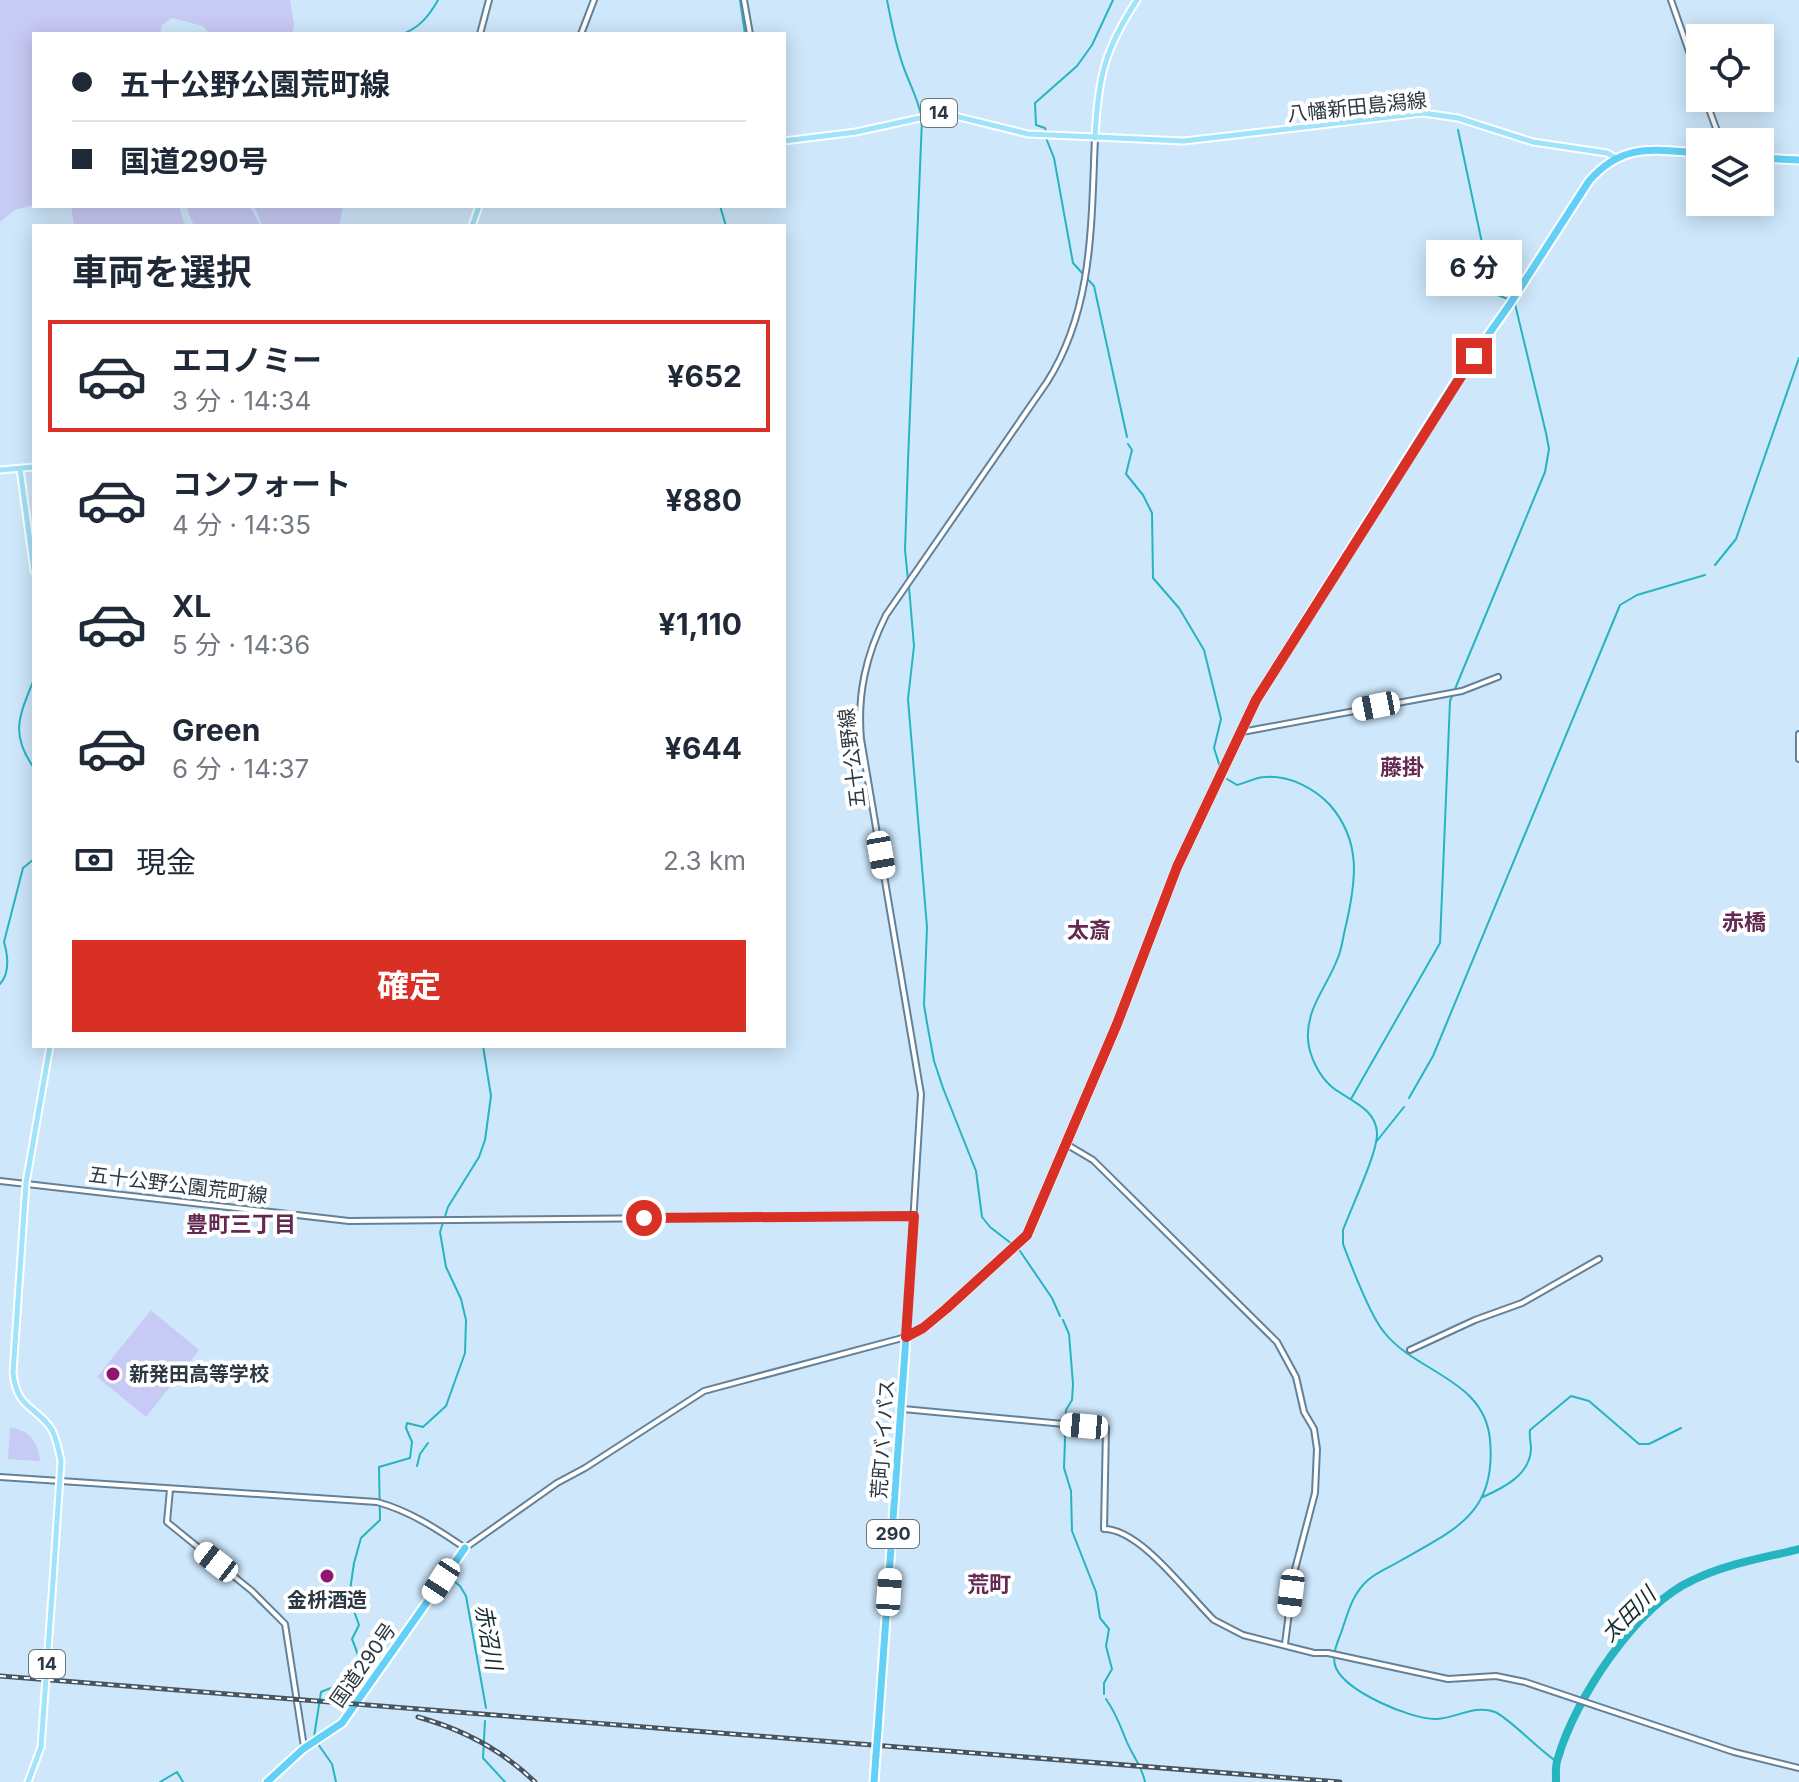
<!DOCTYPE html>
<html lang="ja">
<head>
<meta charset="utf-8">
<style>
  :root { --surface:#fff; --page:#f6f6f7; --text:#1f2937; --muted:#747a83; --line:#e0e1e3; --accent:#d93025 }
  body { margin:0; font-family:Inter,"Noto Sans JP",sans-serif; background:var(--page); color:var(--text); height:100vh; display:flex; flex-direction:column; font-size:30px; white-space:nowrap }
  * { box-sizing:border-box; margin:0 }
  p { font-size:26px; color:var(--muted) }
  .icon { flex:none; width:44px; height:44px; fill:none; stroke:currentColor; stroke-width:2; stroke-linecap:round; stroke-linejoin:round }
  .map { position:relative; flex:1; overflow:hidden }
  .sheet { position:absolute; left:32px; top:224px; width:754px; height:824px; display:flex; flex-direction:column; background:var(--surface); border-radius:0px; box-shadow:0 4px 20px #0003 }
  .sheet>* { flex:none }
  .hud { position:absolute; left:32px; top:32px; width:754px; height:176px; border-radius:0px; box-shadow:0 4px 20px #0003; display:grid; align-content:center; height:176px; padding:0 40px; background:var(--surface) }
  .tools { position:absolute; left:1686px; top:24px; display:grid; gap:16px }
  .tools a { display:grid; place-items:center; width:88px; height:88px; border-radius:0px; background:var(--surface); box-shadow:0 4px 20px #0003; font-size:40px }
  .end { position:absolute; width:36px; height:36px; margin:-18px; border:10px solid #d93025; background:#fff; box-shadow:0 0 0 4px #fff }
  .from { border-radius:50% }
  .bubble { position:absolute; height:56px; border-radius:0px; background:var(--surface); box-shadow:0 4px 20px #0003; font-size:26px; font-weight:700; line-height:56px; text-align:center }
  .car { position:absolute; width:24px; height:48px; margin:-24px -12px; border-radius:10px; box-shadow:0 0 6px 2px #0007; background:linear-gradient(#fff 24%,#345 0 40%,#fff 0 76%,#345 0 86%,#fff 0) }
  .hud b { display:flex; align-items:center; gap:28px; height:76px; font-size:30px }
  .hud b+b { border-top:2px solid var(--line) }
  .hud i { width:20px; height:20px; background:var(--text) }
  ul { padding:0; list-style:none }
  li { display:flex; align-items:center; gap:24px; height:112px; margin:0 16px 12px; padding:0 24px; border:4px solid transparent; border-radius:0px }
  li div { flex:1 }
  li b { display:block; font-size:30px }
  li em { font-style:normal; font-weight:700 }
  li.active { border-color:var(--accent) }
  li>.icon { width:72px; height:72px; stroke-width:1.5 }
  h2 { padding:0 40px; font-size:36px; line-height:96px }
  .pay { display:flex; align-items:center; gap:20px; height:88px; padding:0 40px; font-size:30px }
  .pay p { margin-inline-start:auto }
  .action { display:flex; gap:16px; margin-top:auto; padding:16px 40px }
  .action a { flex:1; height:92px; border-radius:0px; background:var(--accent); color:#fff; font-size:32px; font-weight:700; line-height:92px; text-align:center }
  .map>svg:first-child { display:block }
  .green { fill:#c7caf4 }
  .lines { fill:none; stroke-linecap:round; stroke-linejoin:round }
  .stream { stroke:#26b4c0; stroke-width:2 }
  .river { stroke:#26b4c0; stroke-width:8 }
  .minor-casing { stroke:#648198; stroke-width:8 }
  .major-casing { stroke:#fff; stroke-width:9 }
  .highway-casing { stroke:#fff; stroke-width:11 }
  .minor { stroke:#fff; stroke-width:4 }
  .major { stroke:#a1e3fa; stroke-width:5 }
  .highway { stroke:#63d1f7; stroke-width:7 }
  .rail-casing { stroke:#475561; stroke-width:5 }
  .rail { stroke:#fff; stroke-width:2; stroke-dasharray:6; stroke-linecap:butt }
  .major-bridge-casing { stroke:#fff; stroke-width:9; stroke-linecap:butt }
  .highway-bridge-casing { stroke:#fff; stroke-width:11; stroke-linecap:butt }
  .major-bridge { stroke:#a1e3fa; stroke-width:5 }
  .highway-bridge { stroke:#63d1f7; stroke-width:7 }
  .route { stroke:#d93025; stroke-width:10 }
  .poi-dot { fill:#911573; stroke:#fff; stroke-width:3 }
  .labels { text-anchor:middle; stroke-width:8; stroke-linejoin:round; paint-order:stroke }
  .shield { fill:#fff; stroke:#6b747b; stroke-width:2 }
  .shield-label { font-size:18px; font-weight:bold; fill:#2c3842 }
  .street-label { font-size:20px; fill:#2c3842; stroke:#fff }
  .poi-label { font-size:20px; font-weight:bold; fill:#2c3842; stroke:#fff; text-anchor:start }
  .neighbourhood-label { font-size:22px; font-weight:bold; fill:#632951; stroke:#fff }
  .water-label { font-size:22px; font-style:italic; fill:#172d2f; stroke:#fff }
</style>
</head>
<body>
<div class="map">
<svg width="1799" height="1782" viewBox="0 0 1799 1782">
  <rect width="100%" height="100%" fill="#cee7fb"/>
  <path class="green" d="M0 0H290L294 25 292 34H210L203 26 172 18 162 25 160 34H34V205L15 210 0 222Z
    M71 206H179L185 226H74Z
    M186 206H250L260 226H194Z
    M254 206H343L339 226H263Z
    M151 1310 199 1350 146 1417 97 1377Z
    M10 1428C29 1429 39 1443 40 1461L8 1459Z"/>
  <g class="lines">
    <path class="stream" d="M740 0 745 34
      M887 0C892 25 897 52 907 76 913 91 919 103 922 119L908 461 905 550 908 580
      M403 34C420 27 429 16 438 0
      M1046 131 1045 128 1036 125 1035 103 1077 66 1092 45 1113 0
      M1046 138 1054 158 1073 263 1094 286 1127 437
      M720 206 726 226
      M1128 444 1132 450 1126 474 1143 495 1152 513 1153 578 1179 608 1204 650 1221 719 1214 748 1220 767
      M1715 565 1736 539 1799 358
      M909 587 914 646 908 699 927 927 924 1005 927 1023 934 1061 943 1088 976 1171 982 1217 990 1227 1012 1244
      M34 679C20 715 9 733 34 768
      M1227 779 1237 785C1246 783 1256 777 1265 777 1289 775 1314 788 1330 805 1362 842 1356 881 1346 925 1343 936 1342 950 1337 960 1327 986 1306 1009 1308 1039 1309 1056 1319 1076 1332 1087 1348 1100 1376 1108 1377 1133 1378 1152 1351 1208 1343 1230V1244C1351 1265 1370 1316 1384 1332 1416 1373 1485 1379 1490 1440 1497 1514 1454 1530 1400 1561 1390 1567 1377 1572 1368 1580 1352 1594 1348 1613 1341 1633 1337 1643 1331 1657 1336 1668 1347 1692 1410 1719 1435 1719 1455 1719 1474 1704 1495 1712 1509 1718 1539 1750 1556 1761
      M0 984C10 973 8 956 4 942L23 868 34 859
      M1409 1098 1433 1056 1620 605 1637 595 1705 575
      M1351 1099 1440 943 1450 701 1545 472 1549 449 1546 433 1515 304 1513 301 1495 294 1492 290 1458 130
      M1376 1142 1404 1107
      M1020 1251 1052 1298 1060 1316
      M1063 1320 1069 1334 1073 1384 1072 1400 1066 1410 1064 1468 1071 1491 1072 1531 1096 1592 1100 1618 1109 1629 1106 1646 1112 1669 1104 1683V1694
      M417 1466 420 1454 428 1443
      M1483 1497C1503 1488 1530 1475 1531 1449 1531 1442 1529 1437 1530 1430L1571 1396 1589 1401 1639 1444H1649L1681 1428
      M449 1577 460 1586 466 1596 486 1708
      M1106 1699C1116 1713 1120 1725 1126 1740 1132 1755 1142 1766 1145 1782
      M485 1721 483 1758 505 1782
      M314 1737 321 1692C356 1676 372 1688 352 1639L359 1625 349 1597 354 1563 361 1538 380 1520 379 1467 410 1458 412 1442 406 1428 407 1423 423 1427 446 1406 465 1353 466 1320 461 1299 446 1267 440 1232 448 1207 479 1157 485 1140 491 1096 483 1046
      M318 1744 332 1764 336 1782
      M160 1782 177 1772 183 1782"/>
    <path class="river" d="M1556 1782C1556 1774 1555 1765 1558 1758 1575 1699 1636 1606 1693 1580 1725 1564 1764 1558 1799 1549"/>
    <g class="minor-casing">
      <path id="minor" d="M744 0 750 34
        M1671 0 1700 83
        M480 34 489 0
        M581 34 594 0
        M1705 98 1721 142
        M1242 732 1462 691 1498 677
        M1799 734V759
        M1066 1144 1093 1160 1277 1342 1296 1377 1304 1412 1314 1429 1317 1449 1315 1493 1294 1573 1285 1644
        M0 1181 349 1221 914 1216
        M1410 1350 1475 1320 1522 1303 1599 1259
        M903 1409 1106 1428 1104 1529C1141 1529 1188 1595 1214 1620L1243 1635 1314 1653H1328L1448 1679 1496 1676 1525 1682 1734 1752 1799 1768
        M0 1477 377 1502C410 1511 437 1529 465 1548L557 1483 585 1468 704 1391 906 1337 921 1094 861 739C857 694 866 655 886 615L1047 382C1094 308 1091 223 1095 138
        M170 1489 167 1522 252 1591 285 1624 304 1747"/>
    </g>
    <g class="major-casing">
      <path id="major" d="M1095 138C1098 78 1104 50 1137 0
        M784 141 856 132 943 113 1028 134 1184 141 1423 113 1458 118 1533 142 1607 153 1616 158
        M472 226 479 206
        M20 469 34 571
        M0 470 34 467
        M50 1046 26 1183 13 1373C17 1410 37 1406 52 1430 57 1440 59 1451 61 1461L53 1581
        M28 1782 41 1747"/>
    </g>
    <g class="highway-casing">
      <path id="highway" d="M1760 158 1799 160
        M878 1730 906 1337 923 1328 946 1309 1027 1235 1117 1024 1177 867 1256 700 1455 382 1510 304 1589 181C1623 142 1654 150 1700 153
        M267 1782 303 1749 342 1723 465 1548
        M874 1782 876 1755"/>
    </g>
    <use href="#minor" class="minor"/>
    <use href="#major" class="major"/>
    <use href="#highway" class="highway"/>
    <g class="rail-casing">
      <path id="rail" d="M0 1676 1340 1782
        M418 1717C462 1729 502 1750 535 1782"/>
    </g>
    <use href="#rail" class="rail"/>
    <g class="major-bridge-casing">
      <path id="major-bridge" d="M41 1747 53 1581"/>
    </g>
    <g class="highway-bridge-casing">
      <path id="highway-bridge" d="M876 1755 878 1730"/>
    </g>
    <use href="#major-bridge" class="major-bridge"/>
    <use href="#highway-bridge" class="highway-bridge"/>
  </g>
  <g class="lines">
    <path class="route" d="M644 1218 914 1216 906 1337 923 1328 946 1309 1027 1235 1117 1024 1177 867 1256 700 1474 356"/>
  </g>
  <g class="poi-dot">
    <circle cx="113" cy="1374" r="8"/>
    <circle cx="327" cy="1576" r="8"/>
  </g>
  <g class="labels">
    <g class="shield">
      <rect x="921" y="99" width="36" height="28" rx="6"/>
      <rect x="867" y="1520" width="52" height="28" rx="6"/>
      <rect x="29" y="1650" width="36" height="28" rx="6"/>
    </g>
    <g class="shield-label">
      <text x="939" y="119">14</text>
      <text x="893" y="1540">290</text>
      <text x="47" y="1670">14</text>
    </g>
    <g class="street-label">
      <text transform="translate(1357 107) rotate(-6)" y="7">八幡新田島潟線</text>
      <text transform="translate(852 758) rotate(-97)" y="7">五十公野線</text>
      <text transform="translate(178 1185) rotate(7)" y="7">五十公野公園荒町線</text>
      <text transform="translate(883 1439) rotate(-86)" y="7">荒町バイパス</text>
      <text transform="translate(363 1665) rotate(-55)" y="7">国道290号</text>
    </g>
    <g class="poi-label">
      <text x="129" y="1381">新発田高等学校</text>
      <text x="327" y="1607" text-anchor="middle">金枡酒造</text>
    </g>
    <g class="neighbourhood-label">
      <text x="1402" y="775">藤掛</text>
      <text x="1744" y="930">赤橋</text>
      <text x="1089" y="938">太斎</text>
      <text x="241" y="1232">豊町三丁目</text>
      <text x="989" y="1592">荒町</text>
    </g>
    <g class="water-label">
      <text transform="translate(1628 1614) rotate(-45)" y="8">太田川</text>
      <text transform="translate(489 1637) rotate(80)" y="8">赤沼川</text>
    </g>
  </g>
</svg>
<div class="tools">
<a><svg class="icon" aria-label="locate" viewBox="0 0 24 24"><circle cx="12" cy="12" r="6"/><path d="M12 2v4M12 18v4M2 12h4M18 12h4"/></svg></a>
<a><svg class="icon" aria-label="layers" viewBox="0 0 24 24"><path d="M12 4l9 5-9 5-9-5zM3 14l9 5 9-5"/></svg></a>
</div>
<i class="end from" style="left:644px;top:1218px"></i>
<i class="end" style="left:1474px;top:356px"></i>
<div class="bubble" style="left:1426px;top:240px;width:96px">6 分</div>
<i class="car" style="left:1376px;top:706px;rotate:259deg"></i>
<i class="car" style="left:881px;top:855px;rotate:170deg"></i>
<i class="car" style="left:1084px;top:1426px;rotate:275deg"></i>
<i class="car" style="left:216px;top:1562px;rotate:308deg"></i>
<i class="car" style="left:441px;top:1581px;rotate:213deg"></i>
<i class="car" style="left:889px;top:1592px;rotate:4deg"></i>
<i class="car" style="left:1291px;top:1593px;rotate:187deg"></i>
<div class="hud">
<b><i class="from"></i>五十公野公園荒町線</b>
<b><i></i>国道290号</b>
</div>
<section class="sheet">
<h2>車両を選択</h2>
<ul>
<li class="active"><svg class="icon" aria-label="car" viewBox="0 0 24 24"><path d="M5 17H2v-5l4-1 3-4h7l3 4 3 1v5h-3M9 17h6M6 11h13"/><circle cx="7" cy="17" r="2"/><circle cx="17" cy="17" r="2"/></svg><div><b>エコノミー</b><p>3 分 · 14:34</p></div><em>¥652</em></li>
<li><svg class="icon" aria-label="car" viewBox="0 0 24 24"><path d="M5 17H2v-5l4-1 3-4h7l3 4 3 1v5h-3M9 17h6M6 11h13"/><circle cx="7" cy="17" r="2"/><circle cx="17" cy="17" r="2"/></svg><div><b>コンフォート</b><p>4 分 · 14:35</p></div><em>¥880</em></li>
<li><svg class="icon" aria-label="car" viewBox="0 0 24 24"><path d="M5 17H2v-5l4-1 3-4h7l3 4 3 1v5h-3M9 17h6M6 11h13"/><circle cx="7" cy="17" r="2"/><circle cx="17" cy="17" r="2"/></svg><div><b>XL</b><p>5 分 · 14:36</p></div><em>¥1,110</em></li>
<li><svg class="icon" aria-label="car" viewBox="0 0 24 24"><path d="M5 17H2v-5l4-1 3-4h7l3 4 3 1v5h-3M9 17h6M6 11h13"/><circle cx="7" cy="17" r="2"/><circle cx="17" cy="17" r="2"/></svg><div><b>Green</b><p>6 分 · 14:37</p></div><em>¥644</em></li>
</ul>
<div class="pay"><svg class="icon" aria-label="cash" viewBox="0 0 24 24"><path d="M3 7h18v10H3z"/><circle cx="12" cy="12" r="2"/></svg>現金<p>2.3 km</p></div>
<div class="action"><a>確定</a></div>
</section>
</div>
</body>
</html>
